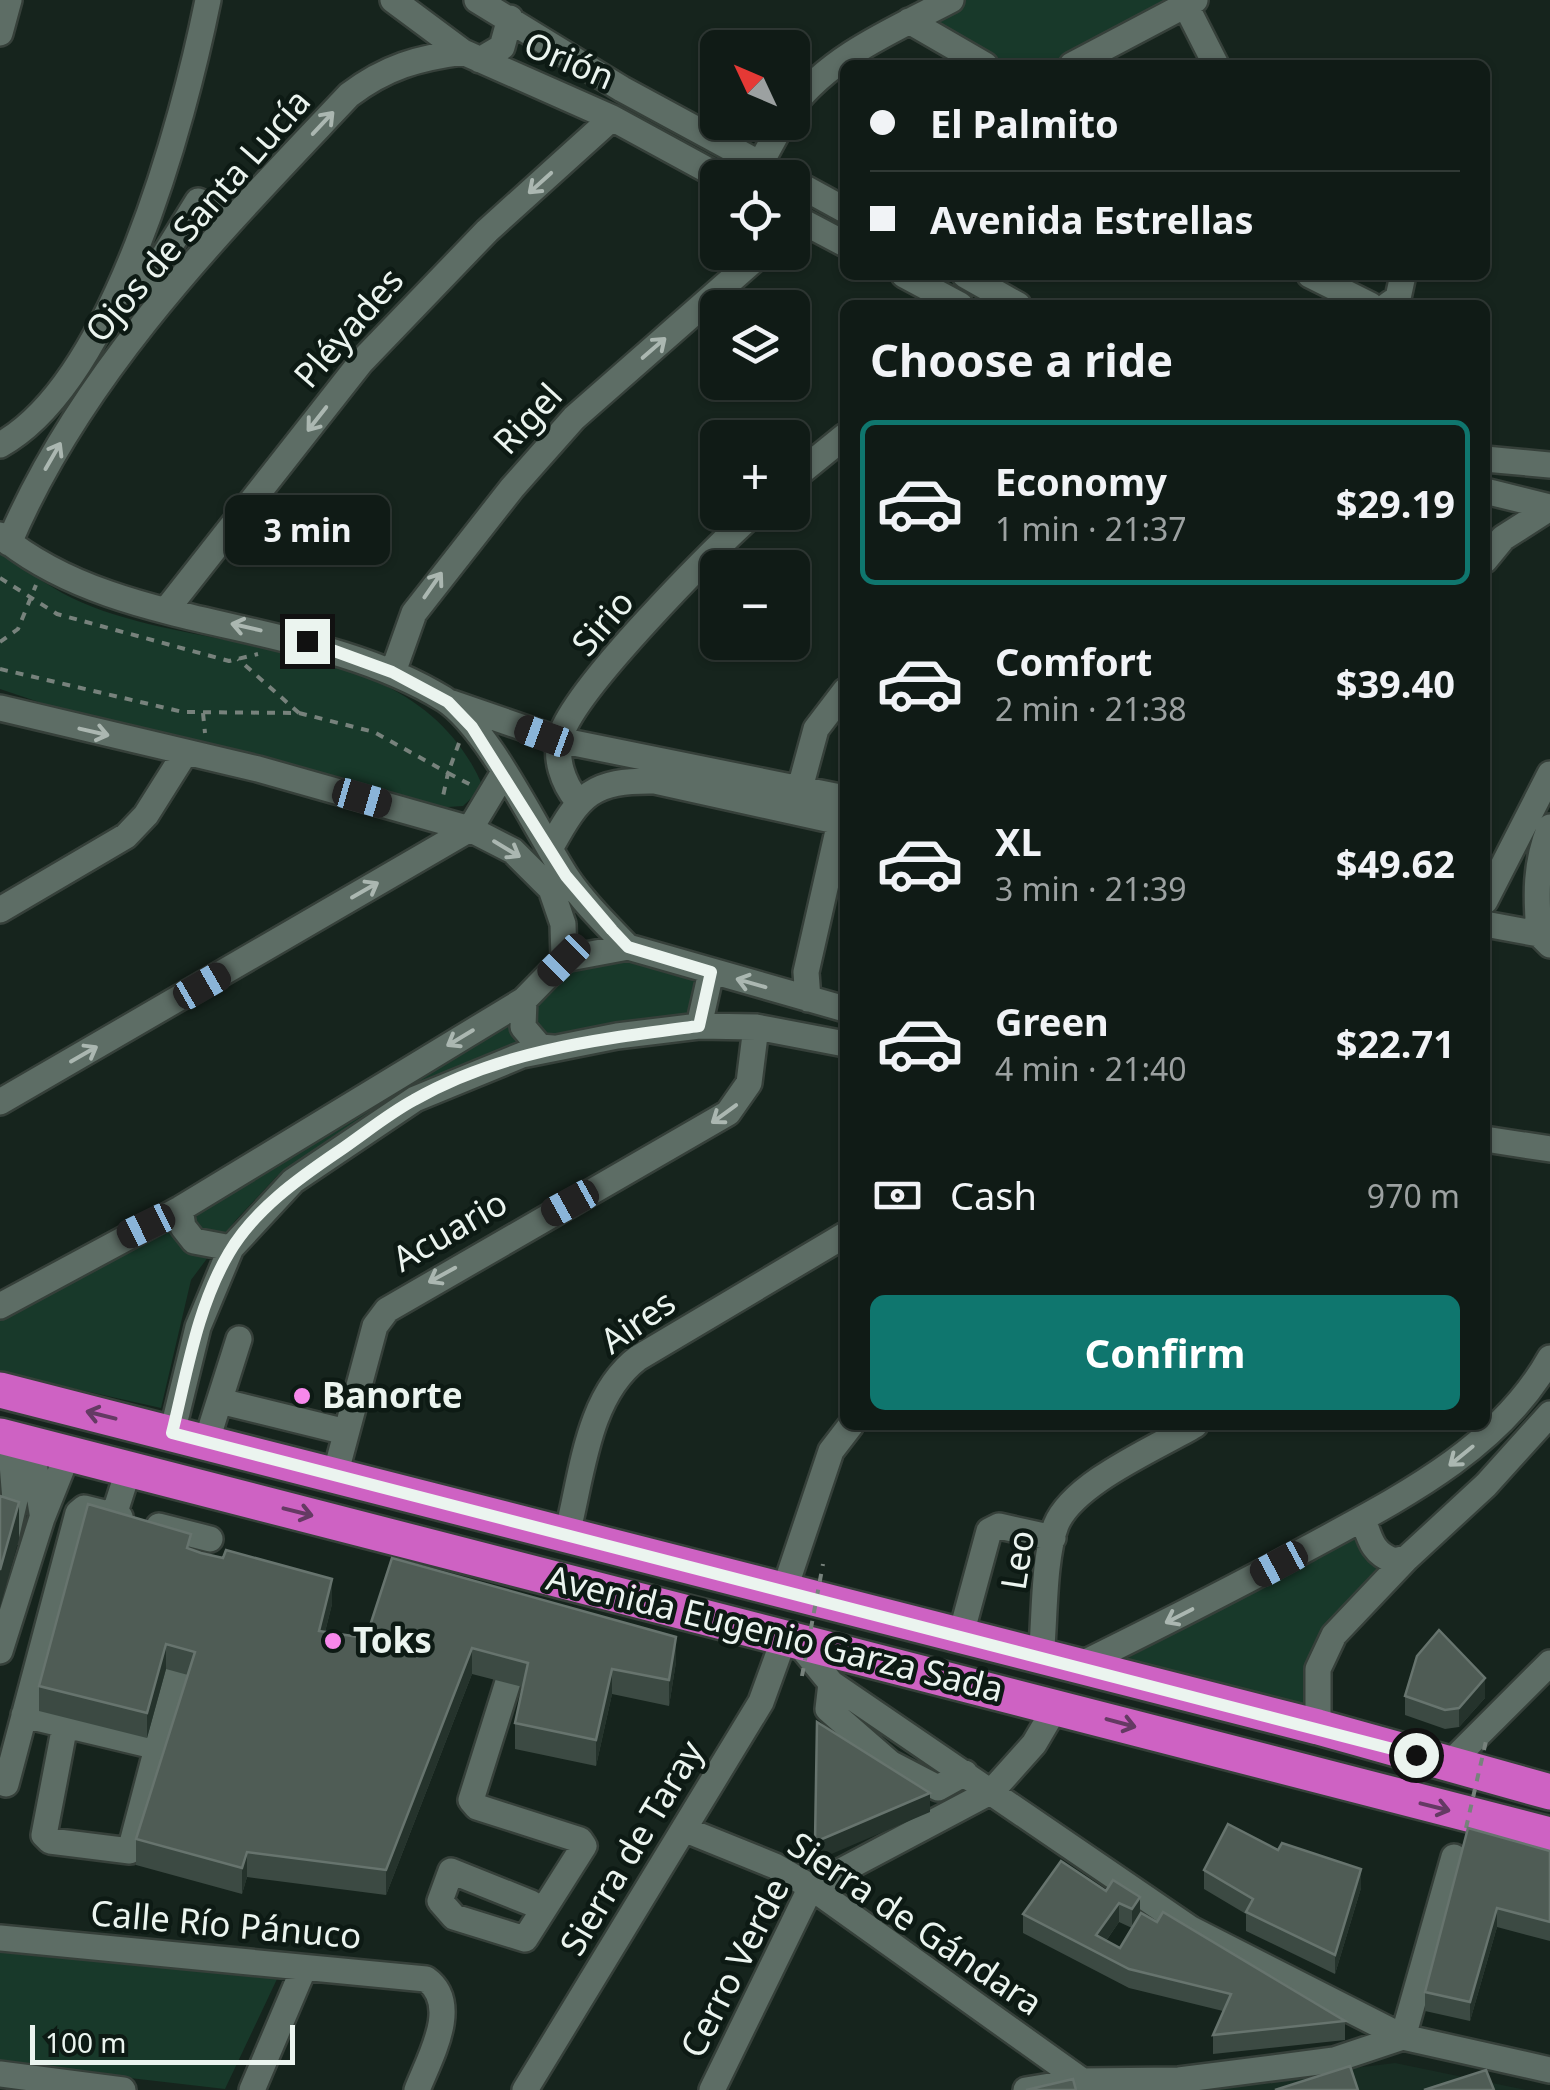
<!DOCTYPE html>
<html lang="en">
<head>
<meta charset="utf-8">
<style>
  :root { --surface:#101b16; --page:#1e2823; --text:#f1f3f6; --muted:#9ca1a1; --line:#303935; --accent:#0f766e }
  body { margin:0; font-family:"Noto Sans",sans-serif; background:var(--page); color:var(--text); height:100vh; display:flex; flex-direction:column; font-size:38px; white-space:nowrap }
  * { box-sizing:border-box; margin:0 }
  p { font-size:32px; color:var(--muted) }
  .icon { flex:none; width:55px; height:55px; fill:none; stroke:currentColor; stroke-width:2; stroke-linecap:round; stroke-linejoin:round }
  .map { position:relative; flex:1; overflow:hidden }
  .details { position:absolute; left:840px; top:300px; width:650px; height:1130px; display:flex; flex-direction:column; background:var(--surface); border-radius:15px; box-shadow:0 2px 8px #0004,0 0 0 2px var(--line) }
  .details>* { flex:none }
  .top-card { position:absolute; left:840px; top:60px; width:650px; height:220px; border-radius:15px; box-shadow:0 2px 8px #0004,0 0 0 2px var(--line); display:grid; align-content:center; height:220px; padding:0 30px; background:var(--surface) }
  .needle { width:65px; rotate:314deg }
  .fabs { position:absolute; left:700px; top:30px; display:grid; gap:20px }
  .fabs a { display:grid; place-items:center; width:110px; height:110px; border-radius:15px; background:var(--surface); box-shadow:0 2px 8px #0004,0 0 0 2px var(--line); font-size:50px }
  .scale { position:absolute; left:30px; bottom:25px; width:265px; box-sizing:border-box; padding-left:10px; border:5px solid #ebf4ef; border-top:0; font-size:28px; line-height:35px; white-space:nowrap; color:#ebf4ef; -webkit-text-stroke:8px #0d1a14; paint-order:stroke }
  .end { position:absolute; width:45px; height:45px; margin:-22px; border:12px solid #ebf4ef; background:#111; box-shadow:0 0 0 5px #111 }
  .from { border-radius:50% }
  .bubble { position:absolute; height:70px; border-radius:15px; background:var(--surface); box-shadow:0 2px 8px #0004,0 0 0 2px var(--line); font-size:32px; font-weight:700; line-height:70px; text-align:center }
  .car { position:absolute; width:30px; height:60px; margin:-30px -15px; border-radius:12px; box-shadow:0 0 8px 2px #0007; background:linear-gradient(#222 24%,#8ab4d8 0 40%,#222 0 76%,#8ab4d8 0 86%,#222 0) }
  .top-card b { display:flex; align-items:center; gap:35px; height:95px; font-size:38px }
  .top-card b+b { border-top:2px solid var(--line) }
  .top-card i { width:25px; height:25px; background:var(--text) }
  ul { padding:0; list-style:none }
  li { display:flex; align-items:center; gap:30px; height:165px; margin:0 20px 15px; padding:0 10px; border:5px solid transparent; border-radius:15px }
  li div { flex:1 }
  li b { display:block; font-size:38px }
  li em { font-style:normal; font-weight:700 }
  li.selected { border-color:var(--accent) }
  li>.icon { width:90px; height:90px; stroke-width:1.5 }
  h2 { padding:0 30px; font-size:45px; line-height:120px }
  .pay { display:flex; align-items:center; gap:25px; height:110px; padding:0 30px; font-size:38px }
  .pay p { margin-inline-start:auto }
  .button { display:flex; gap:20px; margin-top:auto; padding:20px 30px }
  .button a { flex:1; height:115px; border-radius:15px; background:var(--accent); color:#fff; font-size:40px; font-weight:700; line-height:115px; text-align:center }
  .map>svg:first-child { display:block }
  .built { fill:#182d23 }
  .green { fill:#18392a }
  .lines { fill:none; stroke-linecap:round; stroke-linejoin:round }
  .minor-casing { stroke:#36403a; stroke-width:30 }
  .highway-casing { stroke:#36403a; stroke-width:40 }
  .path { stroke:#77827c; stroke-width:4; stroke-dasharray:8 8; stroke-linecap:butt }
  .minor { stroke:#5d6d65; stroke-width:25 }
  .highway { stroke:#ce62c3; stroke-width:35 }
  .path-bridge { stroke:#77827c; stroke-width:4; stroke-dasharray:8 8; stroke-linecap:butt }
  .wall { fill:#3c4a43; fill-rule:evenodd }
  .shaded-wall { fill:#25332c }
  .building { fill:#4f5c55; stroke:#67746e; stroke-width:2.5 }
  .oneway { stroke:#abb7b1 }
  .oneway2 { stroke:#643a63 }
  .route { stroke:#ebf4ef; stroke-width:12 }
  .poi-dot { fill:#f788eb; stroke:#0d1a14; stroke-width:4 }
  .labels { text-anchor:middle; stroke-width:9; stroke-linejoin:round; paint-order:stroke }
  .street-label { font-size:35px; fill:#ebf4ef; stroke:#0d1a14 }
  .poi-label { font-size:35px; font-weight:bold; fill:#ebf4ef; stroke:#0d1a14; text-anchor:start }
</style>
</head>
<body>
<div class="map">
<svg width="1550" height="2090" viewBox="0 0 1550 2090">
  <rect width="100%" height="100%" fill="#16241d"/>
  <path class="built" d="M1395 2063 1526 2090H1175Z"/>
  <path class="green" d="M952 0H1183L1067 65H985L909 21Z
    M0 552C23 567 47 586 72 598 201 660 416 627 483 787L463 806 433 808 113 727 0 689Z
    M619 954 698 976 695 1018 537 1039 532 995 553 974Z
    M510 1022 520 1044 335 1135 277 1176 235 1221 191 1280 161 1408 0 1372V1310Z
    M1360 1533 1393 1564 1315 1643 1308 1660 1311 1706 1130 1665 1126 1659Z
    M0 1950 277 1979 225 2089 0 2063Z"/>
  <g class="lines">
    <g class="minor-casing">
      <path id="minor" d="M393 0 463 52 612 118 722 178
        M477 0 622 89 786 178
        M1183 0 1216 65
        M909 21 985 65
        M0 33 9 0
        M480 60 502 47 510 18
        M1072 65 1195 0
        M792 107C832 55 894 30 951 0
        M760 164 783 122
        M792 181 845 210
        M792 216 845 244
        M904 275 960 305
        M965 275 1018 305
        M1310 275 1370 305
        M144 288 198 201 234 217
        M1388 305 1398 298 1403 275
        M0 445C114 382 183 123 208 0
        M1485 459 1550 465
        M792 479 845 436
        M1485 491 1550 507
        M0 535C118 634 307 615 444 699 489 728 537 832 568 879 585 904 607 925 628 947
        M9 543C82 370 222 230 349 95 386 67 418 58 463 52
        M1485 560 1503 538 1550 508
        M167 609 361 362 487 231 612 118
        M393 672 414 613 512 488 574 418 763 252
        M452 703 559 740 845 798
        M0 708 258 769 470 829 513 851 551 889 563 924 564 959
        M800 788 816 729 845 691
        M577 800C563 783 554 758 561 735 577 686 712 551 755 512
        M551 847C580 794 592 780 655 781L845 823
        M1485 901 1550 774
        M0 910 126 836 146 815 185 753
        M1485 924 1539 934 1550 945
        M1539 934C1536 895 1535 864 1550 827
        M808 999 806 972 840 822
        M524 1000 523 1027 540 1047 553 1048
        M699 1026 711 972
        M0 1102 470 829 503 774
        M1485 1139 1550 1149
        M180 1209 183 1227 194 1241 231 1248
        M0 1306 180 1209 524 1000 564 959 628 947 845 1009
        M220 1401 346 1432
        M172 1433 198 1327 231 1248 293 1181 415 1099 522 1055 617 1036 699 1026 756 1027 845 1044
        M206 1443 239 1339
        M31 1444 42 1513
        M334 1479 375 1326 387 1310 728 1113 749 1083 756 1027
        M114 1515 129 1468
        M1363 1519C1370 1539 1372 1553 1394 1561L1407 1558
        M159 1526 210 1539
        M7 1534 15 1500 10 1439
        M566 1538C582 1479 586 1397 638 1358L845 1235
        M783 1594 831 1451 851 1425
        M960 1638 989 1531 999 1526 1053 1538
        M795 1639 831 1683 1191 1929 1403 2037
        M0 1651 42 1518 68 1453
        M1041 1658C1045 1620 1043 1559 1056 1525 1073 1483 1156 1448 1195 1425
        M1078 1666C1155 1628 1232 1589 1308 1548 1396 1500 1499 1450 1550 1358
        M508 1682 471 1800 477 1807 580 1840 584 1846 525 1939 454 1917 440 1901 451 1871 531 1903
        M831 1683 828 1709 890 1763 938 1788 965 1773
        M24 1715 158 1747
        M65 1725 44 1835 50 1841 130 1851 177 1672
        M1318 1727V1669L1334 1635 1407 1558 1486 1485 1550 1414
        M1448 1765 1550 1663
        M6 1784 78 1513 84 1508 120 1517
        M686 1830 775 1866 811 1887 1085 2083
        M0 1938 426 1979C461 2004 430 2057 417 2090
        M1403 2037 1454 1857
        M0 2074 123 2090
        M252 2090 303 1970
        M525 2090 761 1702 785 1636
        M712 2090 811 1887 992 1791 1034 1744 1057 1705
        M1026 2090 1080 2081 1179 2080 1334 2060 1403 2037 1550 2070"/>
    </g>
    <g class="highway-casing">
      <path id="highway" d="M0 1390 1318 1727 1550 1792
        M0 1436 1550 1835"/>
    </g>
    <path class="path" d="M0 578 57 614 229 661 258 654
      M0 642 18 629 36 585
      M0 669 183 712 299 713 238 659
      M203 713 205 733
      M299 713 374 732 448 773 442 801
      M459 743 448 773 473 786"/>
    <use href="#minor" class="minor"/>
    <use href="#highway" class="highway"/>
    <path class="path-bridge" d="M802 1676 823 1564
      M1466 1828 1486 1741"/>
  </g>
  <path class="wall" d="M191 1549 332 1604 325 1632 366 1638 676 1662 669 1706 612 1694 596 1766 515 1749V1723L523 1687 472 1674 386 1895 247 1877 242 1894 136 1865V1839L188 1675 166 1669 147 1738 39 1711V1686Z
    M1405 1696 1485 1698 1459 1727 1445 1729 1405 1715Z
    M1468 1828 1550 1851V1941L1497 1927 1470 2021 1425 2011V1992Z
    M1278 1850 1361 1888 1335 1974 1246 1931V1914L1204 1889V1870Z
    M1106 1891 1140 1915 1157 1922 1345 2021V2040L1213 2054V2035L1223 2011 1129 1988 1023 1933V1914ZM1119 1922 1132 1928 1120 1948 1106 1941Z"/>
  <path class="shaded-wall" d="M19 1502V1539L0 1607V1570Z
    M332 1579V1604L319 1656V1631Z
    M676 1637V1662L669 1706V1680Z
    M166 1644V1669L147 1738V1713Z
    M472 1648V1674L386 1895V1870Z
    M612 1669V1694L596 1766V1740Z
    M1485 1678V1698L1459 1727V1708Z
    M930 1793V1812L815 1861V1842Z
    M247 1852V1877L242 1894V1868Z
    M1361 1869V1888L1335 1974V1955Z
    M1140 1897V1916L1132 1928V1909Z
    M1119 1903V1922L1098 1952 1096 1935Z
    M1497 1908V1927L1470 2021V2002Z"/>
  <path class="building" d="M0 1496 19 1502 0 1570Z
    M88 1504 191 1534 187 1548 201 1553 223 1558 226 1550 332 1579 319 1631 366 1638 392 1558 676 1637 669 1680 612 1669 596 1740 515 1723 528 1663 472 1648 386 1870 247 1852 242 1868 136 1839 195 1652 166 1644 147 1713 39 1686Z
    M1439 1630 1485 1678 1459 1708 1445 1710 1405 1696 1417 1656Z
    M817 1722 930 1793 815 1842Z
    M1228 1824 1278 1850 1282 1843 1361 1869 1335 1955 1246 1912 1253 1899 1204 1870Z
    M1468 1828 1550 1851V1922L1497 1908 1470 2002 1425 1992Z
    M1061 1861 1106 1891 1113 1880 1140 1897 1132 1909 1119 1903 1096 1935 1120 1948 1141 1913 1157 1922 1163 1912 1345 2021 1213 2035 1231 1994 1129 1969 1023 1914Z
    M1350 2066 1358 2090H1275Z
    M1486 2070 1494 2090H1424Z
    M1073 2079 1076 2090H1026Z"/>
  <defs><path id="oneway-shaft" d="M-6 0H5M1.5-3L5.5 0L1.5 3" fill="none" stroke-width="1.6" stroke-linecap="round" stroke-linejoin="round" transform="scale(2.5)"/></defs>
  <g class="oneway">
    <use href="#oneway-shaft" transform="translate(323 123) rotate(-47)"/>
    <use href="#oneway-shaft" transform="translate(540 183) rotate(138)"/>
    <use href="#oneway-shaft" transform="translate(654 348) rotate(-41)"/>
    <use href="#oneway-shaft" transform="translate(317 419) rotate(128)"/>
    <use href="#oneway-shaft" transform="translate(53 456) rotate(-60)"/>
    <use href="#oneway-shaft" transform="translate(433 585) rotate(-55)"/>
    <use href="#oneway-shaft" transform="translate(246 627) rotate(-167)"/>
    <use href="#oneway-shaft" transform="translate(94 732) rotate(13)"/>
    <use href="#oneway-shaft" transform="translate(507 849) rotate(31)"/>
    <use href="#oneway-shaft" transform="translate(365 890) rotate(-30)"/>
    <use href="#oneway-shaft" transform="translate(751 983) rotate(-164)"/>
    <use href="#oneway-shaft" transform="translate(460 1038) rotate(149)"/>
    <use href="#oneway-shaft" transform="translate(84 1054) rotate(-30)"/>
    <use href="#oneway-shaft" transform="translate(724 1114) rotate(144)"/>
    <use href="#oneway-shaft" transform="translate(442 1275) rotate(151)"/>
    <use href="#oneway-shaft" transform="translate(1461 1456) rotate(141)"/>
    <use href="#oneway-shaft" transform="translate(1179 1616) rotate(153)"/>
  </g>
  <g class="oneway2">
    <use href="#oneway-shaft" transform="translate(101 1415) rotate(-166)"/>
    <use href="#oneway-shaft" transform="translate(298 1512) rotate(14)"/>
    <use href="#oneway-shaft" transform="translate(1121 1723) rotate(15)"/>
    <use href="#oneway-shaft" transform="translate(1435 1807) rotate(14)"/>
  </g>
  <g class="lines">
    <path class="route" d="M307 641 392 672 448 702 472 727 566 876 612 930 628 947 711 972 699 1026C601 1039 501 1050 414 1100 388 1114 364 1134 339 1151 299 1178 254 1210 229 1253 197 1307 187 1373 172 1433L1416 1755"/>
  </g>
  <g class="poi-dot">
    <circle cx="302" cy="1396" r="10"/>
    <circle cx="333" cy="1641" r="10"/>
  </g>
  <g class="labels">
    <g class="street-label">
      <text transform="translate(569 61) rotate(23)" y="12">Orión</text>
      <text transform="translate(198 216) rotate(-49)" y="12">Ojos de Santa Lucía</text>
      <text transform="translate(349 328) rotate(-49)" y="12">Pléyades</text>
      <text transform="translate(528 419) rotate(-47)" y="12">Rigel</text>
      <text transform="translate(603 623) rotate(-49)" y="12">Sirio</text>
      <text transform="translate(450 1231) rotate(-30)" y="12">Acuario</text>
      <text transform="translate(638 1322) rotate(-35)" y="12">Aires</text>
      <text transform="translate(1018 1560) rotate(-81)" y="12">Leo</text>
      <text transform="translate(775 1634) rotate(14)" y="12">Avenida Eugenio Garza Sada</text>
      <text transform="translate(632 1848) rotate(-59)" y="12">Sierra de Taray</text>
      <text transform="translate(915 1924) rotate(34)" y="12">Sierra de Gándara</text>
      <text transform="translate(226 1925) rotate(5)" y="12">Calle Río Pánuco</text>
      <text transform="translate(735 1968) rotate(-63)" y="12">Cerro Verde</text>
    </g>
    <g class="poi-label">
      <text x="322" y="1408">Banorte</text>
      <text x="353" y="1653">Toks</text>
    </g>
  </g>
</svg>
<div class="fabs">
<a><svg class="needle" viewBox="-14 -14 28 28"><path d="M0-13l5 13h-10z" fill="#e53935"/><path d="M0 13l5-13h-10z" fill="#9ca1a1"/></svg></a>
<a><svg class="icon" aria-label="locate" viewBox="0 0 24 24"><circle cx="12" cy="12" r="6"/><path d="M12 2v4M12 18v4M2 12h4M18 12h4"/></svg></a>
<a><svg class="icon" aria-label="layers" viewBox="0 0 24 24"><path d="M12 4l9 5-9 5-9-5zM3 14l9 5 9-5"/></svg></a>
<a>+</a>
<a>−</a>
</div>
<div class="scale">100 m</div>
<i class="end from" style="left:1416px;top:1755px"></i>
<i class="end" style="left:307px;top:641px"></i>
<div class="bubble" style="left:225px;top:495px;width:165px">3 min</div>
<i class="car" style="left:544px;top:736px;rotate:290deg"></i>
<i class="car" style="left:362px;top:798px;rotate:106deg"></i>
<i class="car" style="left:564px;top:960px;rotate:225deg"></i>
<i class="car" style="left:202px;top:986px;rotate:60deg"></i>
<i class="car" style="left:570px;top:1203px;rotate:241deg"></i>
<i class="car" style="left:146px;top:1226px;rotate:244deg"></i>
<i class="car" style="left:1279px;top:1564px;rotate:242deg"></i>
<div class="top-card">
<b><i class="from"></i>El Palmito</b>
<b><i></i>Avenida Estrellas</b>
</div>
<section class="details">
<h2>Choose a ride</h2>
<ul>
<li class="selected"><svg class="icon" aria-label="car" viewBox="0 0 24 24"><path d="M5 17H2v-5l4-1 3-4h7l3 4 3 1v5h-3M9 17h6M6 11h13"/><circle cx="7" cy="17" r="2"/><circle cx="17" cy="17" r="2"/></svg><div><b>Economy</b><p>1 min · 21:37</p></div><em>$29.19</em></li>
<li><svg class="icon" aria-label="car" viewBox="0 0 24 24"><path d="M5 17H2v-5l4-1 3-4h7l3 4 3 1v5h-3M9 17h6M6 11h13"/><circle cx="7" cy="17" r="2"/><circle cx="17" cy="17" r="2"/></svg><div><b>Comfort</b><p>2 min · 21:38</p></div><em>$39.40</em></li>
<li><svg class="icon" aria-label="car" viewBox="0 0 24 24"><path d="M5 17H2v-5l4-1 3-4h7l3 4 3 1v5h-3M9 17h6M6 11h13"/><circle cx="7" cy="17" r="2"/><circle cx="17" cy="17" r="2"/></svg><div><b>XL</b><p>3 min · 21:39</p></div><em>$49.62</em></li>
<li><svg class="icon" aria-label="car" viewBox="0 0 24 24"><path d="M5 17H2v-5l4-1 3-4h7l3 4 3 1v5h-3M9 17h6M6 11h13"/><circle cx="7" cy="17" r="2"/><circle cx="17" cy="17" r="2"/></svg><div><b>Green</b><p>4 min · 21:40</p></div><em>$22.71</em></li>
</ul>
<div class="pay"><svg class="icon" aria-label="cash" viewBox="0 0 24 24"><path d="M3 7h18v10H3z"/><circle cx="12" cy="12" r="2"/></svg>Cash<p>970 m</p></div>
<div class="button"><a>Confirm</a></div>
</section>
</div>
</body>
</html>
